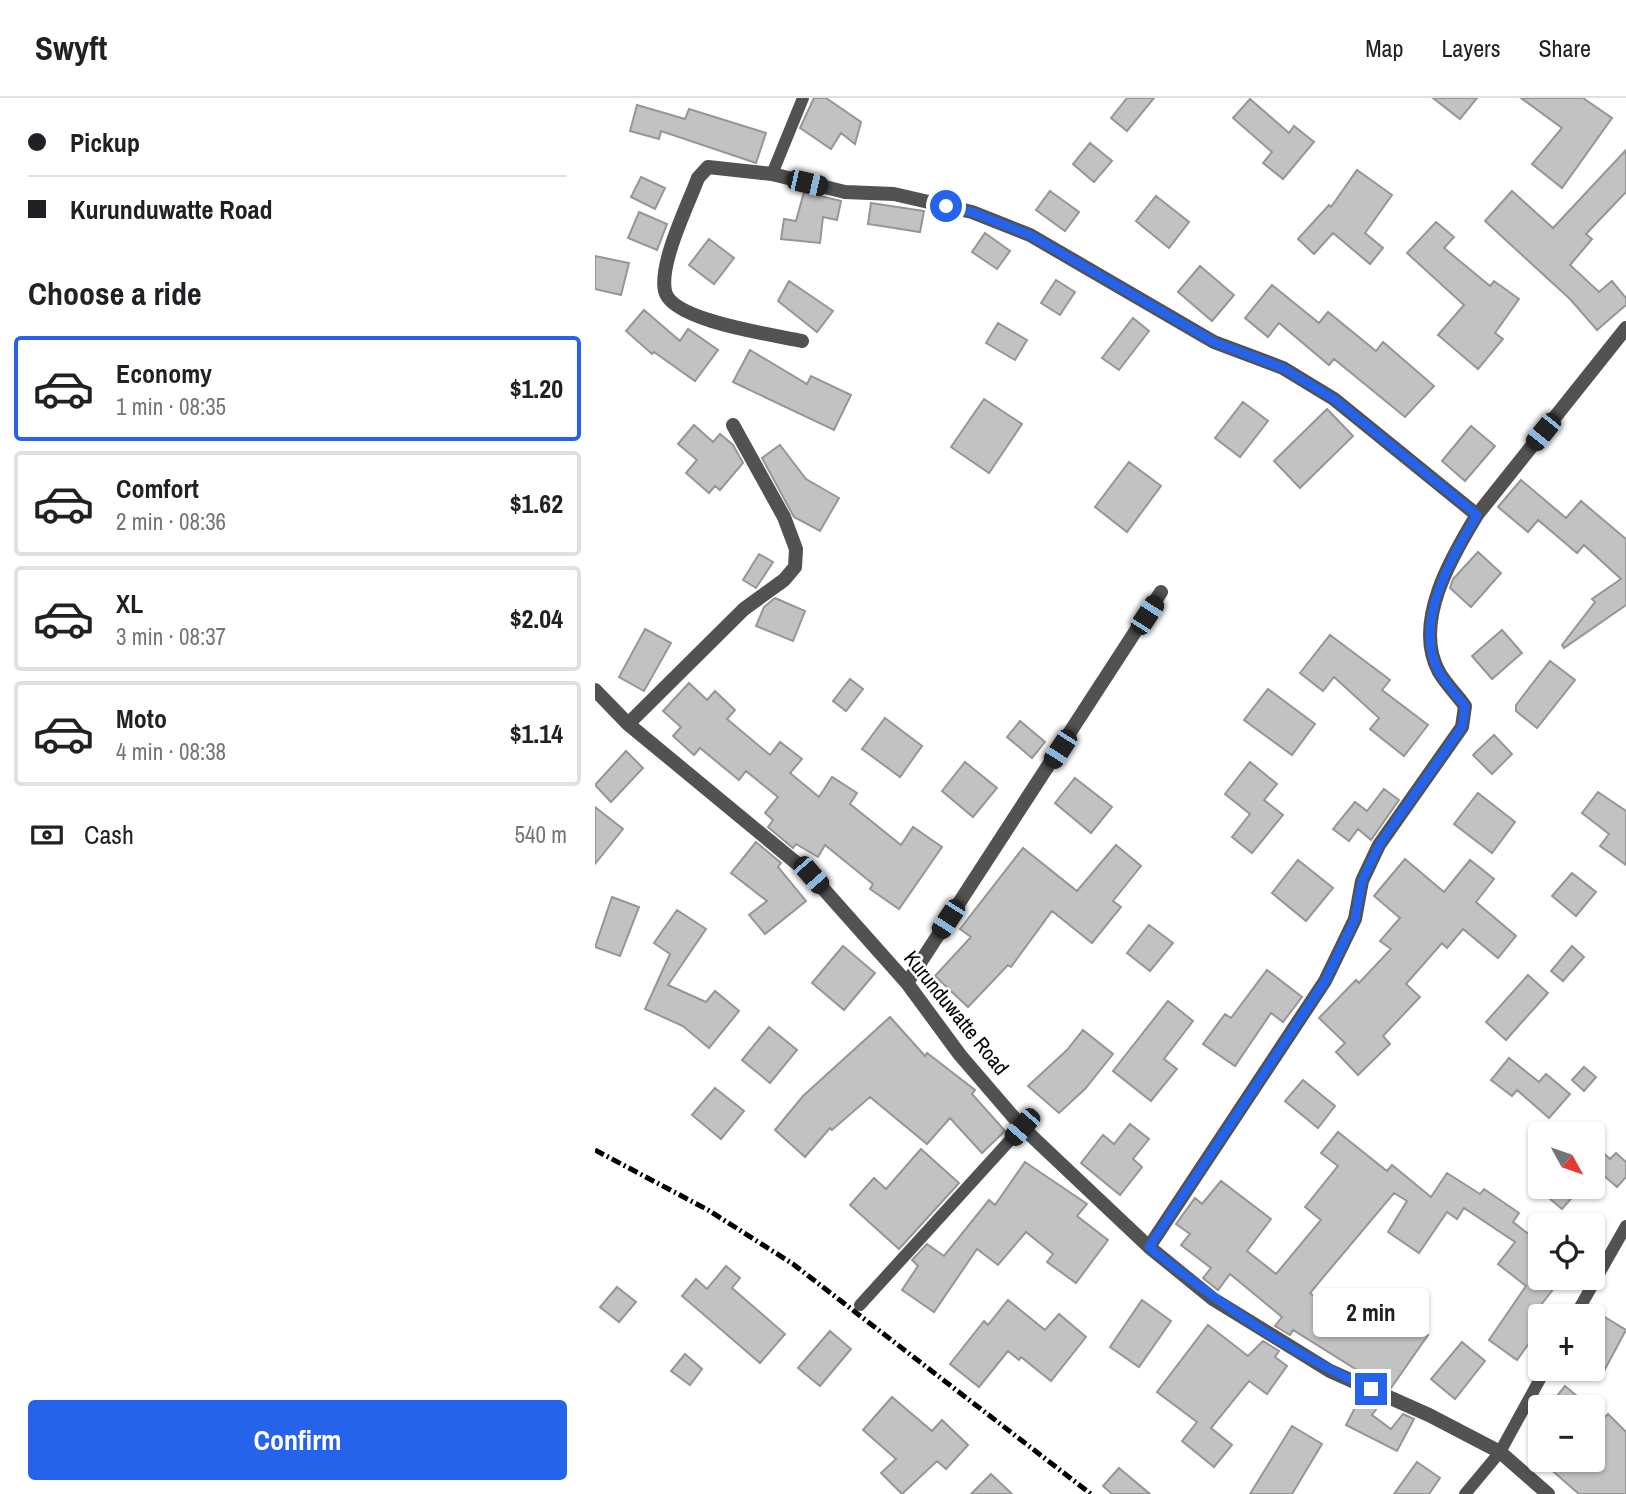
<!DOCTYPE html>
<html lang="en">
<head>
<meta charset="utf-8">
<style>
  :root { --surface:#fff; --page:#f2f2f2; --text:#202124; --muted:#757577; --line:#e0e0e0; --accent:#2563eb }
  body { margin:0; font-family:"Archivo Narrow",sans-serif; background:var(--page); color:var(--text); height:100vh; display:flex; flex-direction:column; font-size:26px; white-space:nowrap }
  * { box-sizing:border-box; margin:0 }
  p { font-size:23px; color:var(--muted) }
  .icon { flex:none; width:38px; height:38px; fill:none; stroke:currentColor; stroke-width:2; stroke-linecap:round; stroke-linejoin:round }
  .map { position:relative; flex:1; overflow:hidden }
  .details { display:flex; flex-direction:column; background:var(--surface); width:595px }
  .details>* { flex:none }
  .top-card { display:grid; align-content:center; height:154px; padding:0 28px; background:var(--surface) }
  .needle { width:46px; rotate:130deg }
  .controls { position:absolute; left:933px; top:1024px; display:grid; gap:14px }
  .controls a { display:grid; place-items:center; width:77px; height:77px; border-radius:7px; background:var(--surface); box-shadow:0 2px 5px #0004; font-size:35px }
  .end { position:absolute; width:32px; height:32px; margin:-16px; border:9px solid #2563eb; background:#fff; box-shadow:0 0 0 4px #fff }
  .from { border-radius:50% }
  .bubble { position:absolute; height:49px; border-radius:7px; background:var(--surface); box-shadow:0 2px 5px #0004; font-size:23px; font-weight:800; line-height:49px; text-align:center }
  .car { position:absolute; width:21px; height:42px; margin:-21px -10px; border-radius:9px; box-shadow:0 0 5px 2px #0007; background:linear-gradient(#222 24%,#8ab4d8 0 40%,#222 0 76%,#8ab4d8 0 86%,#222 0) }
  .top-card b { display:flex; align-items:center; gap:24px; height:66px; font-size:26px }
  .top-card b+b { border-top:2px solid var(--line) }
  .top-card i { width:18px; height:18px; background:var(--text) }
  ul { padding:0; list-style:none }
  li { display:flex; align-items:center; gap:21px; height:105px; margin:0 14px 10px; padding:0 14px; border:4px solid var(--line); border-radius:7px }
  li div { flex:1 }
  li b { display:block; font-size:26px }
  li em { font-style:normal; font-weight:800 }
  li.selected { border-color:var(--accent) }
  li>.icon { width:63px; height:63px; stroke-width:1.5 }
  h2 { padding:0 28px; font-size:32px; line-height:84px }
  .pay { display:flex; align-items:center; gap:18px; height:77px; padding:0 28px; font-size:26px }
  .pay p { margin-inline-start:auto }
  .action { display:flex; gap:14px; margin-top:auto; padding:14px 28px }
  .action a { flex:1; height:80px; border-radius:7px; background:var(--accent); color:#fff; font-size:28px; font-weight:800; line-height:80px; text-align:center }
  header { display:flex; align-items:center; gap:42px; box-sizing:border-box; height:98px; padding:0 35px; background:var(--surface); border-bottom:2px solid var(--line) }
  header strong { font-size:33px }
  nav { display:flex; gap:38px; margin-inline-start:auto; font-size:24px }
  main { display:flex; flex:1; min-height:0 }
  .map>svg:first-child { display:block }
  .building { fill:#c2c2c2; stroke:#969696; stroke-width:2 }
  .lines { fill:none; stroke-linecap:round; stroke-linejoin:round }
  .lane { stroke:#525252; stroke-width:12 }
  .street { stroke:#525252; stroke-width:14 }
  .rail { stroke:#000; stroke-width:5; stroke-dasharray:10 3.5 2 3.5; stroke-linecap:butt }
  .route { stroke:#2563eb; stroke-width:9 }
  .labels { text-anchor:middle; stroke-width:5; stroke-linejoin:round; paint-order:stroke }
  .street-label { font-size:21px; fill:#000; stroke:#fff }
</style>
</head>
<body>
<header>
<strong>Swyft</strong>
<nav><a>Map</a><a>Layers</a><a>Share</a></nav>
</header>
<main>
<section class="details">
<div class="top-card">
<b><i class="from"></i>Pickup</b>
<b><i></i>Kurunduwatte Road</b>
</div>
<h2>Choose a ride</h2>
<ul>
<li class="selected"><svg class="icon" aria-label="car" viewBox="0 0 24 24"><path d="M5 17H2v-5l4-1 3-4h7l3 4 3 1v5h-3M9 17h6M6 11h13"/><circle cx="7" cy="17" r="2"/><circle cx="17" cy="17" r="2"/></svg><div><b>Economy</b><p>1 min · 08:35</p></div><em>$1.20</em></li>
<li><svg class="icon" aria-label="car" viewBox="0 0 24 24"><path d="M5 17H2v-5l4-1 3-4h7l3 4 3 1v5h-3M9 17h6M6 11h13"/><circle cx="7" cy="17" r="2"/><circle cx="17" cy="17" r="2"/></svg><div><b>Comfort</b><p>2 min · 08:36</p></div><em>$1.62</em></li>
<li><svg class="icon" aria-label="car" viewBox="0 0 24 24"><path d="M5 17H2v-5l4-1 3-4h7l3 4 3 1v5h-3M9 17h6M6 11h13"/><circle cx="7" cy="17" r="2"/><circle cx="17" cy="17" r="2"/></svg><div><b>XL</b><p>3 min · 08:37</p></div><em>$2.04</em></li>
<li><svg class="icon" aria-label="car" viewBox="0 0 24 24"><path d="M5 17H2v-5l4-1 3-4h7l3 4 3 1v5h-3M9 17h6M6 11h13"/><circle cx="7" cy="17" r="2"/><circle cx="17" cy="17" r="2"/></svg><div><b>Moto</b><p>4 min · 08:38</p></div><em>$1.14</em></li>
</ul>
<div class="pay"><svg class="icon" aria-label="cash" viewBox="0 0 24 24"><path d="M3 7h18v10H3z"/><circle cx="12" cy="12" r="2"/></svg>Cash<p>540 m</p></div>
<div class="action"><a>Confirm</a></div>
</section>
<div class="map">
<svg width="1031" height="1396" viewBox="0 0 1031 1396">
  <rect width="100%" height="100%" fill="#fff"/>
  <path class="building" d="M219 0H231L266 24 260 46 246 35 236 51 205 30Z
    M532 0H559L532 33 516 20Z
    M838 0H882L865 21Z
    M926 0H988L1017 20 967 90 937 66 967 30Z
    M655 1 694 35 699 28 719 44 688 81 668 65 677 54 638 20Z
    M42 7 90 21 94 11 171 35 161 65 66 33 64 41 35 33Z
    M495 45 517 63 499 84 478 66Z
    M1031 52V94L991 136 997 141 975 167 1004 194 1017 183 1031 200V207L1002 232 975 201 890 123 917 93 958 130Z
    M762 72 797 97 770 135 788 150 775 166 738 135 719 156 703 141 734 107 736 109Z
    M46 79 70 90 60 111 36 99Z
    M455 93 484 114 470 133 441 112Z
    M209 94 246 103 242 122 228 119 225 145 186 141 189 121 201 123Z
    M561 98 594 124 574 150 541 123Z
    M276 105 329 113 325 134 273 126Z
    M44 114 72 126 62 152 33 140Z
    M841 124 859 139 849 150 895 188 899 183 924 201 900 235 908 241 883 271 843 237 869 207 812 155Z
    M390 135 415 153 402 171 377 154Z
    M114 141 139 160 119 186 94 167Z
    M0 158 34 165 26 197 0 191Z
    M605 168 639 197 617 223 583 194Z
    M461 182 480 194 465 217 446 205Z
    M194 183 238 213 222 234 183 203Z
    M677 187 724 225 733 214 781 253 788 244 839 288 810 319 739 261 734 267 684 225 673 239 650 220Z
    M49 212 85 243 93 231 123 252 100 283 59 254 57 256 31 233Z
    M538 220 554 233 524 272 507 260Z
    M403 225 432 242 420 262 391 245Z
    M155 252 212 286 216 278 256 297 239 332 138 284Z
    M389 301 427 326 394 375 356 349Z
    M648 304 673 323 645 359 620 340Z
    M732 311 758 338 705 390 679 363Z
    M99 327 118 344 125 336 138 347 148 365 125 392 120 388 114 395 91 375 102 362 83 346Z
    M876 328 900 348 870 383 847 363Z
    M185 347 211 381 244 400 225 433 199 419 167 360Z
    M534 364 566 388 532 434 500 409Z
    M926 382 971 420 986 403 1031 441V507L969 550 967 547 1000 504 997 501 1026 481 989 447 982 455 943 422 933 434 903 409Z
    M883 454 906 475 876 509 855 490 858 481Z
    M164 456 178 464 161 490 148 482Z
    M180 500 210 513 198 543 161 528 169 509Z
    M50 531 76 545 49 593 24 579Z
    M907 532 927 555 897 581 877 558Z
    M735 537 795 582 787 592 833 627 809 658 775 631 784 620 739 579 728 593 705 575Z
    M955 563 980 582 942 630 921 613V607Z
    M255 581 268 591 251 613 238 603Z
    M94 585 112 602 120 593 140 612 132 621 175 657 185 644 207 661 195 675 224 699 237 679 262 695 255 706 306 747 318 729 347 749 304 811 275 791 278 786 230 747 223 759 201 746 198 750 173 729 178 722 170 715 183 699 151 673 144 682 105 650 99 657 78 638 86 629 68 613Z
    M673 591 720 626 697 657 649 622Z
    M290 620 327 648 305 679 267 651Z
    M425 623 450 644 437 660 412 639Z
    M899 637 917 656 897 676 878 657Z
    M31 653 48 670 16 704 0 687Z
    M370 664 402 690 378 719 347 693Z
    M655 664 682 686 669 702 688 717 657 755 637 739 655 716 630 696Z
    M480 680 517 709 496 735 460 705Z
    M789 691 804 702 776 742 763 731 754 743 738 731 760 704 772 713Z
    M1003 694 1031 713V767L1005 748 1014 736 987 715Z
    M883 695 920 724 897 755 859 726Z
    M0 709 28 731 0 766Z
    M161 744 186 765 183 769 211 803 170 836 154 817 172 803 136 775Z
    M521 747 546 768 518 803 526 809 497 845 457 813 416 869 413 867 373 909 340 878 376 839 365 831 428 750 482 793Z
    M810 761 849 794 875 762 899 781 881 804 921 838 903 860 868 831 852 850 847 845 811 886 825 899 788 938 795 946 763 977 741 954 750 945 724 920 761 882 764 885 796 851 785 843 805 820 779 798Z
    M703 762 738 790 711 823 677 795Z
    M977 775 1001 794 981 818 957 798Z
    M17 799 44 809 25 858 0 849Z
    M82 812 111 831 73 887 111 904 120 893 144 913 114 950 88 928 50 911 75 856 59 845Z
    M554 827 578 845 555 873 532 855Z
    M248 848 280 875 249 912 217 885Z
    M977 848 989 859 968 883 956 873Z
    M672 872 707 899 688 924 676 915 640 968 608 946 630 916 636 920Z
    M933 877 953 895 911 942 891 924Z
    M573 903 598 923 569 961 582 971 556 1003 518 973Z
    M295 919 330 958 332 955 380 992 377 996 410 1033 387 1055 355 1020 332 1046 275 999 237 1032 235 1030 210 1059 180 1032 208 998Z
    M174 929 202 952 175 985 147 962Z
    M488 932 518 956 490 991 464 1015 433 988 472 952Z
    M914 960 944 984 951 976 975 996 954 1020 922 992 917 998 896 982Z
    M989 969 1001 979 989 993 977 982Z
    M708 982 740 1008 723 1030 690 1003Z
    M120 990 149 1013 126 1041 97 1017Z
    M535 1026 554 1041 538 1061 547 1069 525 1097 486 1065 508 1037 519 1046Z
    M743 1034 792 1073 797 1067 836 1099 852 1075 885 1096 889 1091 924 1115 918 1124 945 1145V1180H967L935 1221 945 1230 922 1262 894 1242 931 1188 903 1166 920 1144 869 1110 862 1121 852 1114 824 1155 793 1134 812 1103 799 1095 715 1195 743 1217 756 1195 802 1223 805 1218 833 1237 796 1290 775 1280 698 1232 695 1237 680 1228 687 1219 635 1176 623 1192 608 1180 616 1170 586 1147 595 1136 581 1126 600 1100 607 1106 626 1083 676 1121 652 1153 681 1176 726 1122 710 1109 743 1068 726 1055Z
    M998 1045 1015 1061 1021 1055 1031 1064V1079L1022 1089 998 1068Z
    M326 1051 364 1085 304 1151 255 1107 279 1080 291 1091Z
    M430 1064 492 1106 482 1118 513 1142 481 1185 452 1164 458 1156 431 1134 403 1167 382 1151 339 1214 307 1192 323 1168 317 1162 332 1146 349 1158 394 1102 400 1107Z
    M940 1088H987L967 1111Z
    M131 1168 145 1180 137 1190 190 1236 165 1265 87 1198 101 1181 112 1191Z
    M22 1189 41 1204 24 1224 5 1209Z
    M413 1202 450 1232 464 1216 491 1239 456 1283 426 1259 424 1262 413 1253 384 1289 355 1266 389 1223 393 1227Z
    M547 1202 576 1223 544 1269 515 1249Z
    M998 1212 1031 1232 1009 1273 998 1266Z
    M613 1227 653 1258 668 1243 684 1253 680 1259 692 1268 672 1296 654 1283 616 1330 637 1347 619 1369 587 1343 602 1324 562 1294Z
    M235 1233 256 1251 225 1288 203 1270Z
    M867 1244 890 1263 860 1301 836 1281Z
    M90 1256 107 1271 95 1287 76 1273Z
    M970 1288 995 1309H953Z
    M766 1298 785 1306 777 1317 796 1331 808 1316 819 1321 802 1353 751 1327Z
    M297 1299 337 1333 347 1322 373 1347 351 1371 342 1363 307 1396 286 1375 301 1361 268 1332Z
    M998 1311 1009 1320 1013 1316 1031 1334V1396H984L945 1362H998Z
    M697 1328 727 1346 697 1396H655Z
    M822 1364 845 1380 834 1396H799Z
    M524 1370 555 1396H517L508 1388Z
    M396 1376 417 1396H376Z"/>
  <g class="lines">
    <path class="lane" d="M177 76 208 0
      M265 1207 427 1029
      M980 1218 1031 1128
      M870 1396 905 1354 951 1270"/>
    <path class="street" d="M207 243C180 237 76 223 70 193 64 165 93 107 103 80L113 69 177 76 250 94 299 96 377 114 435 137 619 244 688 270 739 301 882 417
      M0 592 33 626 216 777 312 885 365 957 427 1029 554 1149 618 1201 735 1273 834 1317 905 1354 953 1396
      M33 626 149 511 189 482 200 469 201 451 189 419 138 327
      M312 885 566 494
      M554 1149 730 883 760 821 767 783 784 747 867 629 870 608C862 597 851 586 844 574 817 525 857 458 882 417L1031 230"/>
    <path class="rail" d="M0 1052 113 1112 198 1166 496 1396"/>
  </g>
  <g class="lines">
    <path class="route" d="M351 108 377 114 435 137 619 244 688 270 739 301 882 417C857 459 817 525 844 574 851 586 862 597 870 608L867 629 784 747 767 783 760 821 730 883 554 1149C623 1205 695 1255 776 1291"/>
  </g>
  <g class="labels">
    <g class="street-label">
      <text transform="translate(361 915) rotate(51)" y="7">Kurunduwatte Road</text>
    </g>
  </g>
</svg>
<div class="controls">
<a><svg class="needle" viewBox="-14 -14 28 28"><path d="M0-13l5 13h-10z" fill="#e53935"/><path d="M0 13l5-13h-10z" fill="#757577"/></svg></a>
<a><svg class="icon" aria-label="locate" viewBox="0 0 24 24"><circle cx="12" cy="12" r="6"/><path d="M12 2v4M12 18v4M2 12h4M18 12h4"/></svg></a>
<a>+</a>
<a>−</a>
</div>
<i class="end from" style="left:351px;top:108px"></i>
<i class="end" style="left:776px;top:1291px"></i>
<div class="bubble" style="left:718px;top:1190px;width:116px">2 min</div>
<i class="car" style="left:212px;top:85px;rotate:103deg"></i>
<i class="car" style="left:948px;top:334px;rotate:219deg"></i>
<i class="car" style="left:552px;top:517px;rotate:33deg"></i>
<i class="car" style="left:465px;top:651px;rotate:213deg"></i>
<i class="car" style="left:216px;top:777px;rotate:139deg"></i>
<i class="car" style="left:353px;top:821px;rotate:213deg"></i>
<i class="car" style="left:427px;top:1029px;rotate:221deg"></i>
</div>
</main>
</body>
</html>
